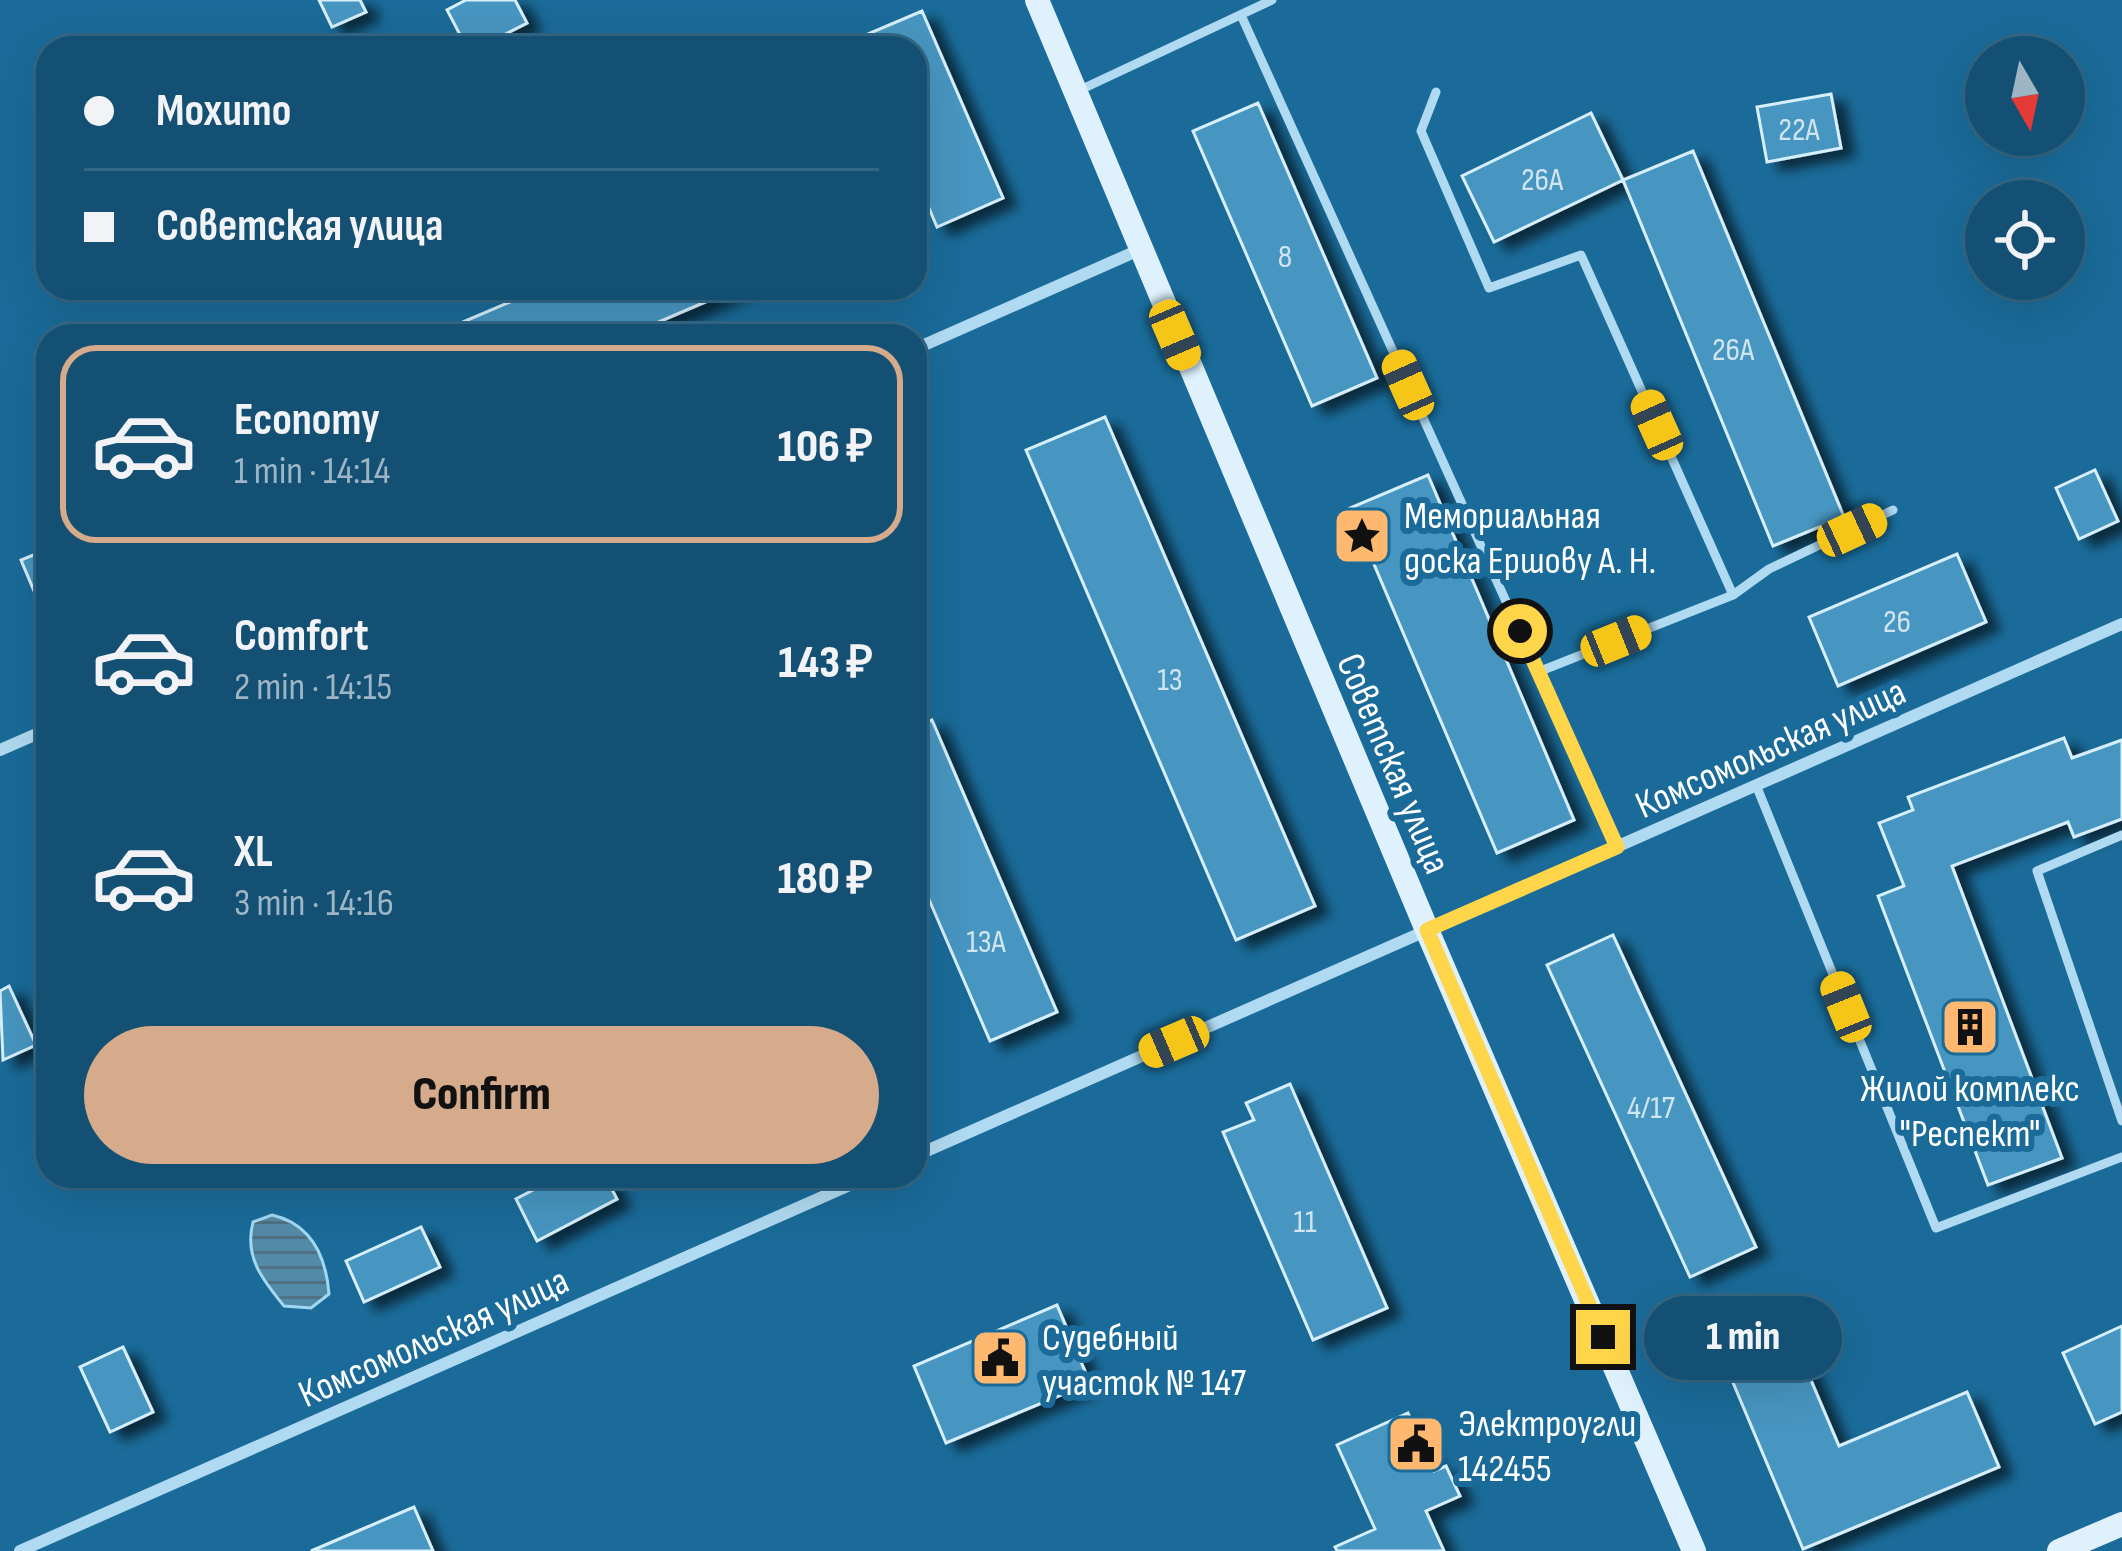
<!DOCTYPE html>
<html lang="en">
<head>
<meta charset="utf-8">
<style>
  :root { --surface:#145073; --page:#1d5778; --text:#f1f3f6; --muted:#9db5c4; --line:#336785; --accent:#d6ab8b }
  body { margin:0; font-family:"Sofia Sans Condensed",sans-serif; background:var(--page); color:var(--text); height:100vh; display:flex; flex-direction:column; font-size:45px; white-space:nowrap }
  * { box-sizing:border-box; margin:0 }
  p { font-size:39px; color:var(--muted) }
  .icon { flex:none; width:66px; height:66px; fill:none; stroke:currentColor; stroke-width:2; stroke-linecap:round; stroke-linejoin:round }
  .map { position:relative; flex:1; overflow:hidden }
  .sheet { position:absolute; left:36px; top:324px; width:891px; height:864px; display:flex; flex-direction:column; background:var(--surface); border-radius:36px; box-shadow:0 12px 48px #0002,0 0 0 3px var(--line) }
  .sheet>* { flex:none }
  .hud { position:absolute; left:36px; top:36px; width:891px; height:264px; border-radius:36px; box-shadow:0 12px 48px #0002,0 0 0 3px var(--line); display:grid; align-content:center; height:264px; padding:0 48px; background:var(--surface) }
  .needle { width:78px; rotate:171deg }
  .tools { position:absolute; left:1965px; top:36px; display:grid; gap:24px }
  .tools a { display:grid; place-items:center; width:120px; height:120px; border-radius:50%; background:var(--surface); box-shadow:0 12px 48px #0002,0 0 0 3px var(--line); font-size:60px }
  .end { position:absolute; width:54px; height:54px; margin:-27px; border:15px solid #ffd54a; background:#111; box-shadow:0 0 0 6px #111 }
  .from { border-radius:50% }
  .bubble { position:absolute; height:84px; border-radius:42px; background:var(--surface); box-shadow:0 12px 48px #0002,0 0 0 3px var(--line); font-size:39px; font-weight:800; line-height:84px; text-align:center }
  .car { position:absolute; width:36px; height:72px; margin:-36px -18px; border-radius:15px; box-shadow:0 0 9px 3px #0007; background:linear-gradient(#f5c518 24%,#345 0 40%,#f5c518 0 76%,#345 0 86%,#f5c518 0) }
  .hud b { display:flex; align-items:center; gap:42px; height:114px; font-size:45px }
  .hud b+b { border-top:3px solid var(--line) }
  .hud i { width:30px; height:30px; background:var(--text) }
  ul { padding:21px 0 0; list-style:none }
  li { display:flex; align-items:center; gap:36px; height:198px; margin:0 24px 18px; padding:0 24px; border:6px solid transparent; border-radius:36px }
  li div { flex:1 }
  li b { display:block; font-size:45px }
  li em { font-style:normal; font-weight:800 }
  li.selected { border-color:var(--accent) }
  li>.icon { width:108px; height:108px; stroke-width:1.5 }
  .primary-button { display:flex; gap:24px; margin-top:auto; padding:24px 48px }
  .primary-button a { flex:1; height:138px; border-radius:72px; background:var(--accent); color:#111; font-size:48px; font-weight:800; line-height:138px; text-align:center }
  .map>svg:first-child { display:block }
  .water { fill:url(#water-rules); stroke:#a3d8f3; stroke-width:3 }
  .building { fill:#4796c1; stroke:#d7effc; stroke-width:3; filter:url(#shadow) }
  .lines { fill:none; stroke-linecap:round; stroke-linejoin:round }
  .lane { stroke:#b0daf1; stroke-width:9 }
  .street { stroke:#b0daf1; stroke-width:12 }
  .secondary { stroke:#def1fc; stroke-width:24 }
  .route { stroke:#ffd54a; stroke-width:15 }
  .labels { text-anchor:middle; stroke-width:12; stroke-linejoin:round; paint-order:stroke }
  .number-label { font-size:33px; fill:#d1e5f0 }
  .poi-label { font-size:39px; fill:#fff; stroke:#1a6b99; text-anchor:start }
  .street-label { font-size:39px; fill:#fff; stroke:#1a6b99 }
</style>
</head>
<body>
<div class="map">
<svg width="2122" height="1551" viewBox="0 0 2122 1551">
  <defs>
    <pattern id="water-rules" width="6" height="5" patternUnits="userSpaceOnUse" patternTransform="scale(3)"><rect width="6" height="5" fill="#538aa8"/><path d="M0 2.5h6" fill="none" stroke="#507183"/></pattern>
    <filter id="shadow"><feDropShadow dx="13" dy="8" stdDeviation="6" flood-color="#0009"/></filter>
  </defs>
  <rect width="100%" height="100%" fill="#1a6b99"/>
  <path class="water" d="M272 1215C311 1224 326 1256 329 1294L311 1308 284 1306C262 1279 244 1257 253 1222Z"/>
  <path class="building" d="M319 0H360L366 12 332 27Z
    M466 0H515L527 23 478 48H467L447 10Z
    M922 11 1003 198 937 227 915 175V48H860L856 39Z
    M1831 94 1841 148 1767 162 1757 107Z
    M1258 103 1377 378 1312 406 1193 131Z
    M1591 113 1623 180 1494 242 1462 176Z
    M1693 151 1844 517 1773 546 1623 180Z
    M543 288H738L626 336H430Z
    M1105 417 1315 906 1236 940 1026 450Z
    M2095 470 2118 521 2079 539 2056 488Z
    M1428 475 1574 820 1497 853 1350 508Z
    M48 549V585L34 591 21 560Z
    M1957 554 1986 622 1838 686 1809 617Z
    M932 720 1057 1012 990 1041 915 867V727Z
    M2064 738 2072 758 2122 740V819L2074 837 2068 822 1952 866 2062 1158 1988 1185 1878 896 1904 886 1879 823 1913 810 1908 797Z
    M1613 935 1756 1247 1690 1277 1547 965Z
    M9 986 36 1045 3 1060 0 991Z
    M1290 1084 1387 1308 1313 1340 1223 1132 1254 1120 1246 1103Z
    M560 1176H605L617 1199 537 1241 516 1199Z
    M421 1227 440 1267 364 1302 346 1261Z
    M1057 1305 1090 1383 946 1443 914 1366Z
    M1788 1326 1839 1446 1967 1392 1999 1467 1803 1549 1721 1354Z
    M2122 1326V1412L2095 1424 2063 1353Z
    M123 1347 153 1412 110 1432 80 1367Z
    M1408 1413 1434 1471 1446 1466 1460 1496 1426 1511 1444 1551H1337L1335 1547 1375 1529 1337 1445Z
    M414 1507 433 1551H311Z"/>
  <g class="lines">
    <path class="lane" d="M1241 15 1617 847
      M1080 90 1272 0
      M1436 92 1421 131 1489 288 1581 255 1733 595 1538 672
      M1733 595 1769 569 1893 510
      M1756 785 1936 1228 2122 1157
      M2122 835 2037 871 2122 1121"/>
    <path class="street" d="M915 349 1139 250
      M0 750 48 729
      M915 1156 2122 624
      M20 1551 870 1176"/>
    <path class="secondary" d="M1037 0 1427 930 1694 1551
      M2059 1551 2122 1524"/>
  </g>
  <g class="lines">
    <path class="route" d="M1520 631 1617 847 1427 930 1603 1337"/>
  </g>
  <defs>
    <g id="sight-square" transform="scale(3)"><rect x="-9" y="-9" width="18" height="18" rx="4" fill="#ffb86f" stroke="#1a6b99"/><path d="M0-6L1.8-2.2L6-1.7L2.9 1.2L3.7 5.4L0 3.3L-3.7 5.4L-2.9 1.2L-6-1.7L-1.8-2.2Z" fill="#111"/></g>
    <g id="building-square" transform="scale(3)"><rect x="-9" y="-9" width="18" height="18" rx="4" fill="#ffb86f" stroke="#1a6b99"/><path d="M-4-6H4V6H1V3H-1V6H-4ZM-2.5-4.3h1.7v1.8h-1.7ZM.8-4.3h1.7v1.8H.8ZM-2.5-1h1.7V.8h-1.7ZM.8-1h1.7V.8H.8Z" fill="#111"/></g>
    <g id="civic-square" transform="scale(3)"><rect x="-9" y="-9" width="18" height="18" rx="4" fill="#ffb86f" stroke="#1a6b99"/><path d="M-.6-6.5H3V-4.5H.6V-3L4-1V1h2V6H-6V1h2V-1L-.6-3ZM-1.2 2.5V6h2.4V2.5Z" fill="#111"/></g>
  </defs>
  <g fill-rule="evenodd">
    <use href="#sight-square" x="1362" y="536"/>
    <use href="#building-square" x="1970" y="1027"/>
    <use href="#civic-square" x="1000" y="1358"/>
    <use href="#civic-square" x="1416" y="1444"/>
  </g>
  <g class="labels">
    <g class="number-label">
      <text x="1799" y="140">22А</text>
      <text x="1542" y="190">26А</text>
      <text x="1285" y="267">8</text>
      <text x="1733" y="360">26А</text>
      <text x="1897" y="632">26</text>
      <text x="1170" y="690">13</text>
      <text x="986" y="952">13А</text>
      <text x="1651" y="1118">4/17</text>
      <text x="1305" y="1232">11</text>
    </g>
    <g class="poi-label">
      <text x="1404" y="528">Мемориальная<tspan x="1404" dy="45">доска Ершову А. Н.</tspan></text>
      <text x="1970" y="1101" text-anchor="middle">Жилой комплекс<tspan x="1970" dy="45">"Респект"</tspan></text>
      <text x="1042" y="1350">Судебный<tspan x="1042" dy="45">участок № 147</tspan></text>
      <text x="1458" y="1436">Электроугли<tspan x="1458" dy="45">142455</tspan></text>
    </g>
    <g class="street-label">
      <text transform="translate(1770 747) rotate(-24)" y="14">Комсомольская улица</text>
      <text transform="translate(1395 763) rotate(67)" y="14">Советская улица</text>
      <text transform="translate(433 1336) rotate(-24)" y="14">Комсомольская улица</text>
    </g>
  </g>
</svg>
<div class="tools">
<a><svg class="needle" viewBox="-14 -14 28 28"><path d="M0-13l5 13h-10z" fill="#e53935"/><path d="M0 13l5-13h-10z" fill="#9db5c4"/></svg></a>
<a><svg class="icon" aria-label="locate" viewBox="0 0 24 24"><circle cx="12" cy="12" r="6"/><path d="M12 2v4M12 18v4M2 12h4M18 12h4"/></svg></a>
</div>
<i class="end from" style="left:1520px;top:631px"></i>
<i class="end" style="left:1603px;top:1337px"></i>
<div class="bubble" style="left:1644px;top:1296px;width:198px">1 min</div>
<i class="car" style="left:1175px;top:335px;rotate:157deg"></i>
<i class="car" style="left:1408px;top:385px;rotate:336deg"></i>
<i class="car" style="left:1657px;top:425px;rotate:336deg"></i>
<i class="car" style="left:1852px;top:530px;rotate:65deg"></i>
<i class="car" style="left:1616px;top:641px;rotate:68deg"></i>
<i class="car" style="left:1846px;top:1007px;rotate:338deg"></i>
<i class="car" style="left:1174px;top:1042px;rotate:247deg"></i>
<div class="hud">
<b><i class="from"></i>Мохито</b>
<b><i></i>Советская улица</b>
</div>
<section class="sheet">
<ul>
<li class="selected"><svg class="icon" aria-label="car" viewBox="0 0 24 24"><path d="M5 17H2v-5l4-1 3-4h7l3 4 3 1v5h-3M9 17h6M6 11h13"/><circle cx="7" cy="17" r="2"/><circle cx="17" cy="17" r="2"/></svg><div><b>Economy</b><p>1 min · 14:14</p></div><em>106 ₽</em></li>
<li><svg class="icon" aria-label="car" viewBox="0 0 24 24"><path d="M5 17H2v-5l4-1 3-4h7l3 4 3 1v5h-3M9 17h6M6 11h13"/><circle cx="7" cy="17" r="2"/><circle cx="17" cy="17" r="2"/></svg><div><b>Comfort</b><p>2 min · 14:15</p></div><em>143 ₽</em></li>
<li><svg class="icon" aria-label="car" viewBox="0 0 24 24"><path d="M5 17H2v-5l4-1 3-4h7l3 4 3 1v5h-3M9 17h6M6 11h13"/><circle cx="7" cy="17" r="2"/><circle cx="17" cy="17" r="2"/></svg><div><b>XL</b><p>3 min · 14:16</p></div><em>180 ₽</em></li>
</ul>
<div class="primary-button"><a>Confirm</a></div>
</section>
</div>
</body>
</html>
